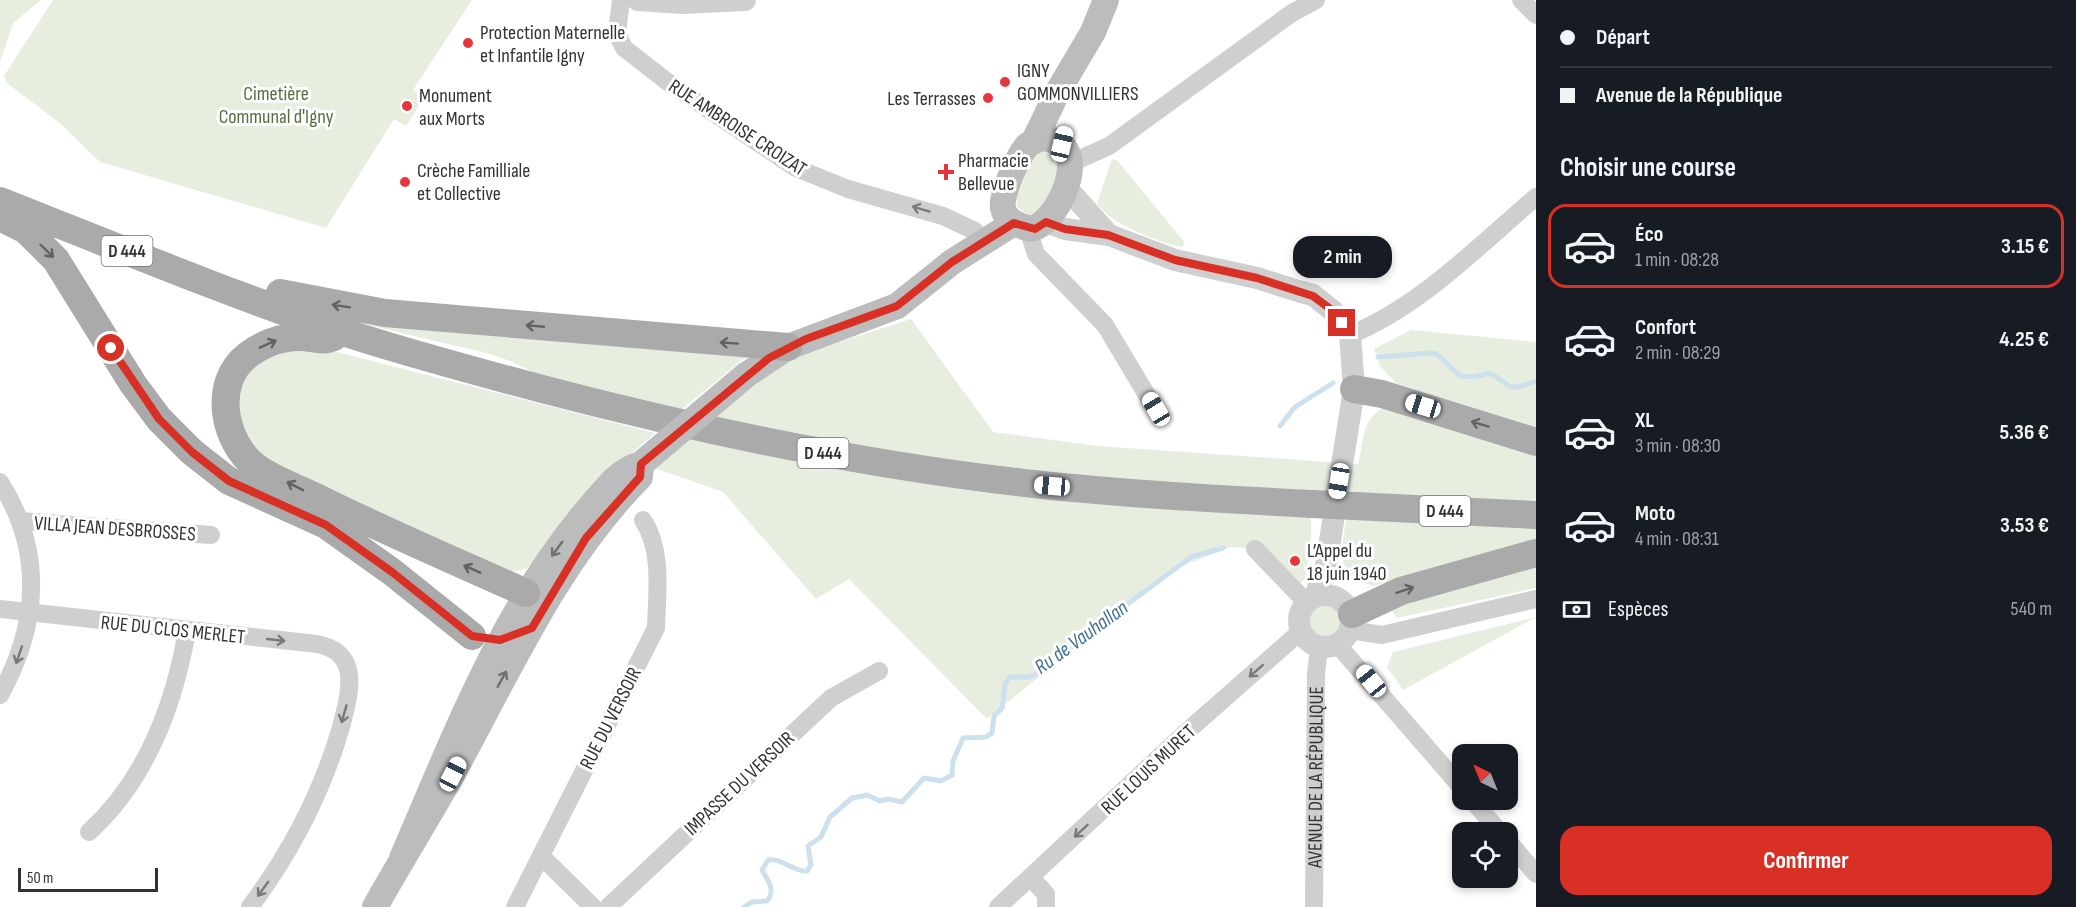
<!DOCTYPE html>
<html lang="fr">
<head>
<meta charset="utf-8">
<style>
  :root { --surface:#171b24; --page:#20242c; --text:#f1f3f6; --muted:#9ea1a6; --line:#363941; --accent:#d93025 }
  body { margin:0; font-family:"Sofia Sans Condensed",sans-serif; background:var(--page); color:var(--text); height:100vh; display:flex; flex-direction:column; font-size:22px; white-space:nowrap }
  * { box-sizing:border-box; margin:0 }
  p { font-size:20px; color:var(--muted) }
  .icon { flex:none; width:33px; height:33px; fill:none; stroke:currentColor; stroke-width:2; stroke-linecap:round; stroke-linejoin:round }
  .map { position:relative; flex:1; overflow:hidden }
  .side { display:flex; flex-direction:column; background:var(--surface); width:540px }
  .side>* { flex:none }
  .top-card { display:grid; align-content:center; height:132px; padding:0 24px; background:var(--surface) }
  .needle { width:39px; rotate:317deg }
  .controls { position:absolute; left:1452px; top:744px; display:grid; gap:12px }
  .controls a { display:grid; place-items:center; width:66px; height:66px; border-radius:12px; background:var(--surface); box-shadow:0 3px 9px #0003; font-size:30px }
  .scale { position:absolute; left:18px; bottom:15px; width:140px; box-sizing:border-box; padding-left:6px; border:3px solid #323232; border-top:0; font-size:16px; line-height:21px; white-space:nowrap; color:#323232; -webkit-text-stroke:4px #fff; paint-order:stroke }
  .end { position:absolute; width:27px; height:27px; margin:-14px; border:8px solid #d93025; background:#fff; box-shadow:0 0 0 3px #fff }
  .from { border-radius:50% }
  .bubble { position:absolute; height:42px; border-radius:18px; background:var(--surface); box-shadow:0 3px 9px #0003; font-size:20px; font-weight:700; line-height:42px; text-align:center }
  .car { position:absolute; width:18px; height:36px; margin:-18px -9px; border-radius:8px; box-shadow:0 0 4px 2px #0007; background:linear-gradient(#fff 24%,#345 0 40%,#fff 0 76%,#345 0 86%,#fff 0) }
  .top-card b { display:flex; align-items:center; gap:21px; height:57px; font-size:22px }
  .top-card b+b { border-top:2px solid var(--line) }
  .top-card i { width:15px; height:15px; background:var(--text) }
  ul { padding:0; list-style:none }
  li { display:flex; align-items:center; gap:18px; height:84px; margin:0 12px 9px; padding:0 12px; border:3px solid transparent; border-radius:18px }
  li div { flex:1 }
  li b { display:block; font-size:22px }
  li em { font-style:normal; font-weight:700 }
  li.current { border-color:var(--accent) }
  li>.icon { width:54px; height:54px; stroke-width:1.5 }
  h2 { padding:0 24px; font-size:27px; line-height:72px }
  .pay { display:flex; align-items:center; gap:15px; height:66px; padding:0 24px; font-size:22px }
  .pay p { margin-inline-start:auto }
  .cta { display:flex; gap:12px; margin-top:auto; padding:12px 24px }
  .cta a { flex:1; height:69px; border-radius:18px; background:var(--accent); color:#fff; font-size:24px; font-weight:700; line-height:69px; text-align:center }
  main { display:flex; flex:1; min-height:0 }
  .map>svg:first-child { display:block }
  .green { fill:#e7eee0 }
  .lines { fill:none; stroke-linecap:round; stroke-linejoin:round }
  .stream { stroke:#cde0ee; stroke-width:5 }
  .minor { stroke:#cfcfcf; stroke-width:18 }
  .tertiary { stroke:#cfcfcf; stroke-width:22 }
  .secondary { stroke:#bcbcbc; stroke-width:26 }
  .primary { stroke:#aaa; stroke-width:28 }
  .secondary-bridge { stroke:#bcbcbc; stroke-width:26 }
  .primary-bridge { stroke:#aaa; stroke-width:28 }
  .oneway { stroke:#797979 }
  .oneway2 { stroke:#626262 }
  .oneway3 { stroke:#707070 }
  .route { stroke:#d93025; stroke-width:8 }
  .poi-dot { fill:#e7353d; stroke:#fff; stroke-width:2 }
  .labels { text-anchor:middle; stroke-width:6; stroke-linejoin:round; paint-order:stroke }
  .shield { fill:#fff; stroke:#707070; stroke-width:1.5 }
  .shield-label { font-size:18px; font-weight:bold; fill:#323232 }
  .poi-label { font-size:20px; fill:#323232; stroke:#fff; text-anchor:start }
  .park-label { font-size:20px; fill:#536f3e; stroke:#fff }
  .street-label { font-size:20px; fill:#323232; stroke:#fff }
  .water-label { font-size:21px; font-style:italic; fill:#3d7196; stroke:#fff }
</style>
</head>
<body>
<main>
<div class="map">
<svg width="1536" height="907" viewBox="0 0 1536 907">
  <rect width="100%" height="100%" fill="#fff"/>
  <path class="green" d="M0 0H41L13 23 0 62Z
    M53 0H472L413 90 424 98 406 126 394 119 326 228 100 162 61 124 7 83 4 76Z
    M1040 150 1053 151 1061 166 1043 209 1028 216 1017 206V197L1034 155Z
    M1112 159 1117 160 1185 243 1182 247C1158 242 1110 224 1097 203Z
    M339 318 751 353 677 413 541 376 513 362 490 354Z
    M911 319 993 432 1098 446 1358 464C1365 439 1360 420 1386 406L1536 448V502C1349 492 1161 486 975 463 886 452 799 434 711 417L753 383 804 353Z
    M1411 330 1536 342V432L1396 383 1380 366 1374 349Z
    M317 347 655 433 624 460 526 569 510 572 253 460 234 415 240 380 265 353Z
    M689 438 1311 511V541L1305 579 1300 583 1255 549 1231 547 1169 571 987 719 849 579 816 599 723 492 655 468Z
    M1347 514 1536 524V546L1373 586C1332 572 1342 550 1347 514Z
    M1536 559V588L1397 618 1388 605Z
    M1323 602 1344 608V631C1330 641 1310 637 1302 620L1307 608Z
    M1536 617 1403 690 1387 667 1393 652Z"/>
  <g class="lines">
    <path class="stream" d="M1378 357 1430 353 1437 354 1460 376 1475 377 1488 373C1514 383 1501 394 1536 381
      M1280 426 1295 407 1333 383
      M744 907 752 902 767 901C776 891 768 880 762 870L768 860C783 858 793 872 807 871L811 865 808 846 821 837 830 817 852 798 867 795 880 801 889 799 902 802 924 778 941 781 952 775 953 761 963 738 986 737 992 733 994 716 1002 708 1005 684 1010 677H1028L1037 674 1052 657 1082 641 1100 620 1129 603 1191 557 1223 548"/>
    <g class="minor">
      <path d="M621 0 617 33 624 48 669 83 796 168 848 189 943 216 975 231"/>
      <path d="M1521 0 1536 15"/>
      <path d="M1071 163 1109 146 1292 13 1316 0"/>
      <path d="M1028 229 1036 254 1105 325 1157 412"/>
      <path d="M1350 335C1421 306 1478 246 1536 197"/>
      <path d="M0 482C44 551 39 625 0 695"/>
      <path d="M20 521 211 535"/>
      <path d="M1255 549 1306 602"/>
      <path d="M0 609 317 644C363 653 349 695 341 727 322 793 291 852 250 907"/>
      <path d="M1350 630 1382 635 1536 599"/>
      <path d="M1337 644 1462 788"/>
      <path d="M1472 800 1500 832"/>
      <path d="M89 832C147 779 174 706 187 631"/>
      <path d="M1508 841 1536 874"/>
      <path d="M541 856 593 907"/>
      <path d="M1031 878 1046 894V907"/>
      <path d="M515 907 656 628C657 593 663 550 643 520"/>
      <path d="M608 907 831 698 879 671"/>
      <path d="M998 907 1184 734 1300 632"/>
      <path id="s1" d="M1314 907 1316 674 1319 646"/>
    </g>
    <path class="tertiary" d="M638 0 683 3 745 0
      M1065 186 1109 235
      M1046 222 1065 229 1109 235 1175 260 1257 278 1298 291 1313 295 1333 311 1350 335 1354 389 1326 566 1315 596
      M1299 621a26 26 0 1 1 52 0a26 26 0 1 1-52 0Z"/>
    <path class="secondary" d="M1041 138C1101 140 1053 235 1027 228 1017 225 1005 219 1003 208 1000 196 1019 153 1028 145 1032 142 1037 140 1041 138Z
      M1034 141 1057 93 1093 32 1106 0
      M746 375 788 347 897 306 952 262 1014 223
      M375 907C400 862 428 818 453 773 509 671 557 561 640 477L641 464C618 470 606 489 590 507 502 609 455 736 402 858"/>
    <path class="primary" d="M0 201C114 246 227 293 343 332 410 354 478 372 546 390 707 432 869 466 1034 484 1126 494 1219 499 1312 504
      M0 217 26 230 56 260 133 384 159 419 192 452 229 481 326 525 392 572 472 636
      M280 293 385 313 788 347
      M334 337C322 342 315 338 303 337 282 336 264 343 248 355 211 383 224 443 256 467 275 481 301 489 322 500 389 533 457 562 526 593
      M1354 389 1382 394 1536 442
      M1354 506 1536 515
      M1352 614 1401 591 1536 553"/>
    <path class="secondary-bridge" d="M641 464 746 375"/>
    <path class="primary-bridge" d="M1312 504 1354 506"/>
  </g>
  <defs><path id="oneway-shaft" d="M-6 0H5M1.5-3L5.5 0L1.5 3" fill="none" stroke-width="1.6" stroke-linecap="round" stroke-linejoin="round" transform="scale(1.5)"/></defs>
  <g class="oneway">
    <use href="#oneway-shaft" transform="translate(921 209) rotate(-163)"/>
    <use href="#oneway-shaft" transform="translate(276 640) rotate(6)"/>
    <use href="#oneway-shaft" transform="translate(19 655) rotate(109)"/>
    <use href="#oneway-shaft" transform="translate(1256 671) rotate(139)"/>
    <use href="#oneway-shaft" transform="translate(344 714) rotate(106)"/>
    <use href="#oneway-shaft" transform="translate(1081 831) rotate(137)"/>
    <use href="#oneway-shaft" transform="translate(263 889) rotate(126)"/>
  </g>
  <g class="oneway2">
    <use href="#oneway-shaft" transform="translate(47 251) rotate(44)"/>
    <use href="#oneway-shaft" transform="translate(341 306) rotate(-171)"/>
    <use href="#oneway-shaft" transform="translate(535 326) rotate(-175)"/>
    <use href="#oneway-shaft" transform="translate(729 343) rotate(-176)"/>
    <use href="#oneway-shaft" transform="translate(268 344) rotate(-24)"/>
    <use href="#oneway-shaft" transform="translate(1480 424) rotate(-163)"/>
    <use href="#oneway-shaft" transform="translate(295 486) rotate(-153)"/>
    <use href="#oneway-shaft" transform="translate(472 569) rotate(-156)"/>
    <use href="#oneway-shaft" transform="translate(1405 590) rotate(-18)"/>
  </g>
  <g class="oneway3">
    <use href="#oneway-shaft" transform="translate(557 549) rotate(126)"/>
    <use href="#oneway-shaft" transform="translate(502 679) rotate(-61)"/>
  </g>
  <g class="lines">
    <path class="route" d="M111 348 159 419 192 452 229 481 326 525 392 572 472 636 500 640 532 628 586 538 640 477 641 464 769 358 806 339 897 306 952 262 1014 223 1035 229 1046 222 1065 229 1108 235 1175 260 1257 278 1313 296 1333 311 1342 323"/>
  </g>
  <g class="poi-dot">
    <circle cx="468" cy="43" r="6"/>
    <circle cx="1005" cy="82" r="6"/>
    <circle cx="988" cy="98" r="6"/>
    <circle cx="407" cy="106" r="6"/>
    <path d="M943 163h6v6h6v6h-6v6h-6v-6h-6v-6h6z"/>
    <circle cx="405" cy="182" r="6"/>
    <circle cx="1295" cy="561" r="6"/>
  </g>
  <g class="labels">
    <g class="shield">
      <rect x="101.5" y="236" width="51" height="30" rx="4.5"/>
      <rect x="797.5" y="438" width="51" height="30" rx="4.5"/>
      <rect x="1419.5" y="496" width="51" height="30" rx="4.5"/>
    </g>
    <g class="shield-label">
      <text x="127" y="257">D 444</text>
      <text x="823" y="459">D 444</text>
      <text x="1445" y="517">D 444</text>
    </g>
    <g class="poi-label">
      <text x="480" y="39">Protection Maternelle<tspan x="480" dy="23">et Infantile Igny</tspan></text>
      <text x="1017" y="77">IGNY<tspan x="1017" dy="23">GOMMONVILLIERS</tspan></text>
      <text x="419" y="102">Monument<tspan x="419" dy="23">aux Morts</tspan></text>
      <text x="976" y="105" text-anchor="end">Les Terrasses</text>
      <text x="958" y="167">Pharmacie<tspan x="958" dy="23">Bellevue</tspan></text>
      <text x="417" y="177">Crèche Familliale<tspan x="417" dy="23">et Collective</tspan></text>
      <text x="1307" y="557">L’Appel du<tspan x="1307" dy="23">18 juin 1940</tspan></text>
    </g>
    <g class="park-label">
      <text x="276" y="100">Cimetière<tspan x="276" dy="23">Communal d'Igny</tspan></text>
    </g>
    <g class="street-label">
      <text transform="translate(738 127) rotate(33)" y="7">RUE AMBROISE CROIZAT</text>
      <text transform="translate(115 528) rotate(4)" y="7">VILLA JEAN DESBROSSES</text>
      <text transform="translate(173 629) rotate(6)" y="7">RUE DU CLOS MERLET</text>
      <text transform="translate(610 718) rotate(-63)" y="7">RUE DU VERSOIR</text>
      <text transform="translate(1148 769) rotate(-43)" y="7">RUE LOUIS MURET</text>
      <text dy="7" stroke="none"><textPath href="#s1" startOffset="130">AVENUE DE LA RÉPUBLIQUE</textPath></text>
      <text transform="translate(739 783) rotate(-43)" y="7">IMPASSE DU VERSOIR</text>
    </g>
    <g class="water-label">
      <text transform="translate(1081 637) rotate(-36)" y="7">Ru de Vauhallan</text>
    </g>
  </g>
</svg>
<div class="controls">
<a><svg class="needle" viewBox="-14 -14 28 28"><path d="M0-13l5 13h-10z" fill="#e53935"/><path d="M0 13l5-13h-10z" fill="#9ea1a6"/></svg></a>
<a><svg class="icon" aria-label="locate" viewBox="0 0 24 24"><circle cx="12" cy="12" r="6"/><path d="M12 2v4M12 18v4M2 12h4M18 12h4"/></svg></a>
</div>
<div class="scale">50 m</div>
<i class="end from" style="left:111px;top:348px"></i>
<i class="end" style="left:1342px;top:323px"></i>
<div class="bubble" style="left:1293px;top:236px;width:99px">2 min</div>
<i class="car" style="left:1062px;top:144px;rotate:13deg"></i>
<i class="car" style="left:1423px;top:406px;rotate:287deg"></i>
<i class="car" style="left:1156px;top:409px;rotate:329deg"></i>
<i class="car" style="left:1339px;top:481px;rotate:189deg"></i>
<i class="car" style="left:1052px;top:486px;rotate:275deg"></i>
<i class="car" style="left:1371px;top:681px;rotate:321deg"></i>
<i class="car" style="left:453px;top:774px;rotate:27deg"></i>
</div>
<section class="side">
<div class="top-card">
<b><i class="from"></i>Départ</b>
<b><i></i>Avenue de la République</b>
</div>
<h2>Choisir une course</h2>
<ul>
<li class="current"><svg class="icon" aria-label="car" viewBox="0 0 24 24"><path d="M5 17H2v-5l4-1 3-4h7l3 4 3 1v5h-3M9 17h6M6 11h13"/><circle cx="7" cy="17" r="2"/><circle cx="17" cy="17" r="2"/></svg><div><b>Éco</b><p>1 min · 08:28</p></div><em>3.15 €</em></li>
<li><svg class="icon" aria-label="car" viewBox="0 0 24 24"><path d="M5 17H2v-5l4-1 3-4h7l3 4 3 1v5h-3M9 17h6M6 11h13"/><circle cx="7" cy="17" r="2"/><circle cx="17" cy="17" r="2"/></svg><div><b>Confort</b><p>2 min · 08:29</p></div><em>4.25 €</em></li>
<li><svg class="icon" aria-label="car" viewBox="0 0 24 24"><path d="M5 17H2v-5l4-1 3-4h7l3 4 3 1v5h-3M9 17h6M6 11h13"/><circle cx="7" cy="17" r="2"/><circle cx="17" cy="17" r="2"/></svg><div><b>XL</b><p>3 min · 08:30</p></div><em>5.36 €</em></li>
<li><svg class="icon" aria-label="car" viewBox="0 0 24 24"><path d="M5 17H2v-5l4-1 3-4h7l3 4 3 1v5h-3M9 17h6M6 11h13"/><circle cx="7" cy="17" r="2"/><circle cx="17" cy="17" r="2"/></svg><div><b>Moto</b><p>4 min · 08:31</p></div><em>3.53 €</em></li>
</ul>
<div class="pay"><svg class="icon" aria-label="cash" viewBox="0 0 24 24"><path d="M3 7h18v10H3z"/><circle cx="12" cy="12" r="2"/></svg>Espèces<p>540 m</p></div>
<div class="cta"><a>Confirmer</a></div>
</section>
</main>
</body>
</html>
